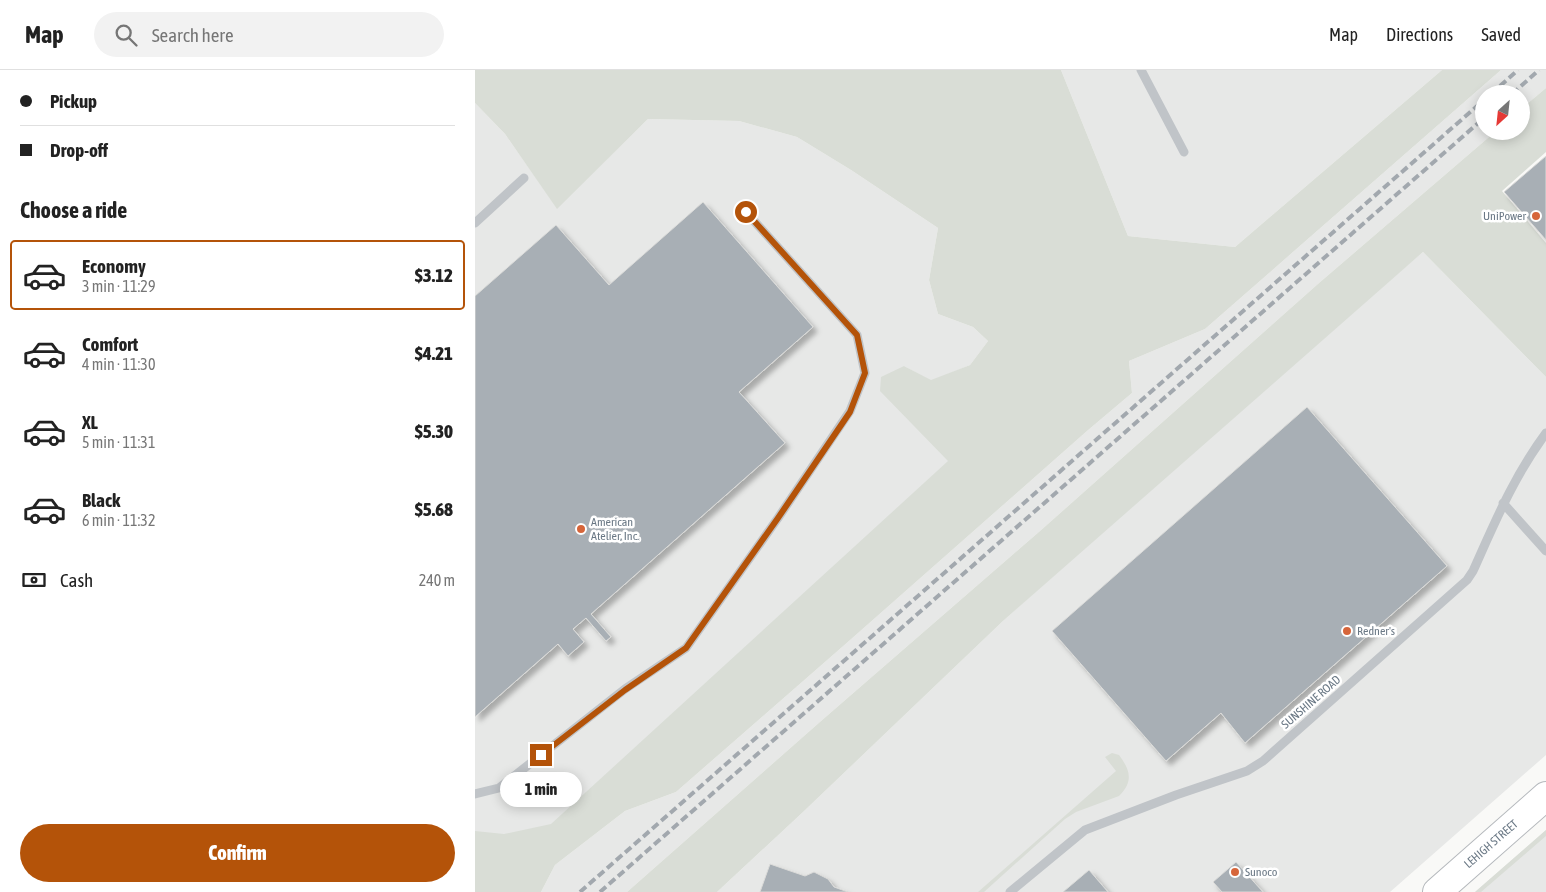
<!DOCTYPE html>
<html lang="en">
<head>
<meta charset="utf-8">
<style>
  :root { --surface:#fff; --page:#f2f2f2; --text:#222; --muted:#767676; --line:#e0e0e0; --accent:#b45309 }
  body { margin:0; font-family:"Asap Condensed",sans-serif; background:var(--page); color:var(--text); height:100vh; display:flex; flex-direction:column; font-size:19px; white-space:nowrap }
  * { box-sizing:border-box; margin:0 }
  p { font-size:16px; color:var(--muted) }
  .icon { flex:none; width:28px; height:28px; fill:none; stroke:currentColor; stroke-width:2; stroke-linecap:round; stroke-linejoin:round }
  .map { position:relative; flex:1; overflow:hidden }
  .panel { display:flex; flex-direction:column; background:var(--surface); width:475px }
  .panel>* { flex:none }
  .banner { display:grid; align-content:center; height:110px; padding:0 20px; background:var(--surface) }
  .needle { width:32px; rotate:207deg }
  .tools { position:absolute; left:1000px; top:15px; display:grid; gap:10px }
  .tools a { display:grid; place-items:center; width:55px; height:55px; border-radius:50%; background:var(--surface); box-shadow:0 2px 12px #0003; font-size:25px }
  .end { position:absolute; width:22px; height:22px; margin:-11px; border:6px solid #b45309; background:#fff; box-shadow:0 0 0 2px #fff }
  .from { border-radius:50% }
  .bubble { position:absolute; height:35px; border-radius:18px; background:var(--surface); box-shadow:0 2px 12px #0003; font-size:16px; font-weight:800; line-height:35px; text-align:center }
  .banner b { display:flex; align-items:center; gap:18px; height:48px; font-size:19px }
  .banner b+b { border-top:1px solid var(--line) }
  .banner i { width:12px; height:12px; background:var(--text) }
  ul { padding:0; list-style:none }
  li { display:flex; align-items:center; gap:15px; height:70px; margin:0 10px 8px; padding:0 10px; border:2px solid transparent; border-radius:5px }
  li div { flex:1 }
  li b { display:block; font-size:19px }
  li em { font-style:normal; font-weight:800 }
  li.active { border-color:var(--accent) }
  li>.icon { width:45px; height:45px; stroke-width:1.5 }
  h2 { padding:0 20px; font-size:22px; line-height:60px }
  .pay { display:flex; align-items:center; gap:12px; height:55px; padding:0 20px; font-size:19px }
  .pay p { margin-inline-start:auto }
  .button { display:flex; gap:10px; margin-top:auto; padding:10px 20px }
  .button a { flex:1; height:58px; border-radius:30px; background:var(--accent); color:#fff; font-size:20px; font-weight:800; line-height:58px; text-align:center }
  header { display:flex; align-items:center; gap:30px; box-sizing:border-box; height:70px; padding:0 25px; background:var(--surface); border-bottom:1px solid var(--line) }
  header strong { font-size:24px }
  nav { display:flex; gap:28px; margin-inline-start:auto; font-size:18px }
  .search { width:350px; height:45px; background:var(--page); display:flex; align-items:center; gap:12px; box-sizing:border-box; padding:0 18px; border-radius:28px; color:var(--muted); font-size:19px }
  main { display:flex; flex:1; min-height:0 }
  .map>svg:first-child { display:block }
  .built { fill:#e7e8e7 }
  .green { fill:#d9ddd6 }
  .building { fill:#a8afb5; stroke:#dbdbd9; filter:url(#shadow) }
  .lines { fill:none; stroke-linecap:round; stroke-linejoin:round }
  .primary-casing { stroke:#b4b8bc; stroke-width:30 }
  .lane { stroke:#c0c4c8; stroke-width:9 }
  .primary { stroke:#fff; stroke-width:28 }
  .rail { stroke:#a2a8ae; stroke-width:4; stroke-dasharray:8 4; stroke-linecap:butt }
  .route { stroke:#b45309; stroke-width:6 }
  .poi-dot { fill:#d6653a; stroke:#fff; stroke-width:2 }
  .labels { text-anchor:middle; stroke-width:5; stroke-linejoin:round; paint-order:stroke }
  .poi-label { font-size:12px; fill:#6a7885; stroke:#fff; text-anchor:start }
  .street-label { font-size:12px; fill:#6a7885; stroke:#fff }
</style>
</head>
<body>
<header>
<strong>Map</strong>
<div class="search"><svg class="icon" aria-label="search" viewBox="0 0 24 24"><circle cx="10" cy="10" r="6"/><path d="M15 15l6 6"/></svg>Search here</div>
<nav><a>Map</a><a>Directions</a><a>Saved</a></nav>
</header>
<main>
<section class="panel">
<div class="banner">
<b><i class="from"></i>Pickup</b>
<b><i></i>Drop-off</b>
</div>
<h2>Choose a ride</h2>
<ul>
<li class="active"><svg class="icon" aria-label="car" viewBox="0 0 24 24"><path d="M5 17H2v-5l4-1 3-4h7l3 4 3 1v5h-3M9 17h6M6 11h13"/><circle cx="7" cy="17" r="2"/><circle cx="17" cy="17" r="2"/></svg><div><b>Economy</b><p>3 min · 11:29</p></div><em>$3.12</em></li>
<li><svg class="icon" aria-label="car" viewBox="0 0 24 24"><path d="M5 17H2v-5l4-1 3-4h7l3 4 3 1v5h-3M9 17h6M6 11h13"/><circle cx="7" cy="17" r="2"/><circle cx="17" cy="17" r="2"/></svg><div><b>Comfort</b><p>4 min · 11:30</p></div><em>$4.21</em></li>
<li><svg class="icon" aria-label="car" viewBox="0 0 24 24"><path d="M5 17H2v-5l4-1 3-4h7l3 4 3 1v5h-3M9 17h6M6 11h13"/><circle cx="7" cy="17" r="2"/><circle cx="17" cy="17" r="2"/></svg><div><b>XL</b><p>5 min · 11:31</p></div><em>$5.30</em></li>
<li><svg class="icon" aria-label="car" viewBox="0 0 24 24"><path d="M5 17H2v-5l4-1 3-4h7l3 4 3 1v5h-3M9 17h6M6 11h13"/><circle cx="7" cy="17" r="2"/><circle cx="17" cy="17" r="2"/></svg><div><b>Black</b><p>6 min · 11:32</p></div><em>$5.68</em></li>
</ul>
<div class="pay"><svg class="icon" aria-label="cash" viewBox="0 0 24 24"><path d="M3 7h18v10H3z"/><circle cx="12" cy="12" r="2"/></svg>Cash<p>240 m</p></div>
<div class="button"><a>Confirm</a></div>
</section>
<div class="map">
<svg width="1071" height="822" viewBox="0 0 1071 822">
  <defs>
    <filter id="shadow"><feDropShadow dx="4.5" dy="4.5" stdDeviation="2.5" flood-color="#0004"/></filter>
  </defs>
  <rect width="100%" height="100%" fill="#f9f9f7"/>
  <path class="built" d="M586 0H967L760 177 653 166Z
    M1026 0H1071V18L1046 39V24H1009V61H1021L844 213 565 461 346 651 152 822H66L80 795 150 741 201 722 374 571 612 361 657 323 654 291 730 259Z
    M0 33 30 64 82 138 173 49 264 51 322 67 376 100 463 158 454 210 463 244 498 257 513 271 495 295 456 311 429 296 503 395 15 822H0Z
    M948 182 1071 307V685L915 822H242L327 743 528 551 746 353Z
    M1071 760V822H1000Z"/>
  <path class="green" d="M0 0H586L653 166 760 177 967 0H1026L730 259 654 291 657 323 612 361 374 571 201 722 150 741 80 795 66 822H0V761L29 764 76 754 473 391 405 321 406 307 429 296 456 310 495 295 513 271 498 257 463 244 454 210 463 158 376 100 322 67 264 51 173 49 82 139 30 64 0 33Z
    M1071 18V82L1027 121 1071 173V307L948 182 528 551 327 743 242 822H152L346 651 565 461 844 213 1021 61H1046V39Z
    M637 683 644 685C655 700 659 711 644 726L601 742 590 749 509 822H503L641 701 630 687Z
    M1071 760V766L1006 822H1000Z"/>
  <path class="building" d="M1071 86V170L1029 122Z
    M228 132 338 257 264 322 310 373 116 544 136 567 131 571 111 548 98 559 109 572 93 586 83 574 0 647V226L81 155 134 215Z
    M832 337 972 496 770 673 746 643 691 691 577 561Z
    M761 792 788 822H747L738 812Z
    M295 794 330 806 339 802 353 809 359 817 373 822H285Z
    M614 800 633 822H588Z"/>
  <g class="lines">
    <g class="primary-casing">
      <path id="primary" d="M962 822 1071 726"/>
    </g>
    <path class="lane" d="M666 0 709 82
      M0 153 49 108
      M1028 433 1071 481
      M0 724 24 718 150 619 211 578 303 448 375 341 390 303 382 265 271 142
      M535 822 610 760 701 725 772 701 788 691 992 510 998 501C1020 452 1039 406 1071 363"/>
    <use href="#primary" class="primary"/>
    <path class="rail" d="M1016 24 1043 0
      M1037 24 1064 0
      M105 822 1009 30
      M125 822 1009 48"/>
  </g>
  <g class="lines">
    <path class="route" d="M66 685 150 620 211 578 303 448 375 342 390 303 382 265 271 142"/>
  </g>
  <g class="poi-dot">
    <circle cx="1061" cy="146" r="5"/>
    <circle cx="106" cy="459" r="5"/>
    <circle cx="872" cy="561" r="5"/>
    <circle cx="760" cy="802" r="5"/>
  </g>
  <g class="labels">
    <g class="poi-label">
      <text x="1051" y="150" text-anchor="end">UniPower</text>
      <text x="116" y="456">American<tspan x="116" dy="14">Atelier, Inc.</tspan></text>
      <text x="882" y="565">Redner's</text>
      <text x="770" y="806">Sunoco</text>
    </g>
    <g class="street-label">
      <text transform="translate(836 632) rotate(-41)" y="4">SUNSHINE ROAD</text>
      <text transform="translate(1016 774) rotate(-41)" y="4">LEHIGH STREET</text>
    </g>
  </g>
</svg>
<div class="tools">
<a><svg class="needle" viewBox="-14 -14 28 28"><path d="M0-13l5 13h-10z" fill="#e53935"/><path d="M0 13l5-13h-10z" fill="#767676"/></svg></a>
</div>
<i class="end from" style="left:271px;top:142px"></i>
<i class="end" style="left:66px;top:685px"></i>
<div class="bubble" style="left:25px;top:702px;width:82px">1 min</div>
</div>
</main>
</body>
</html>
